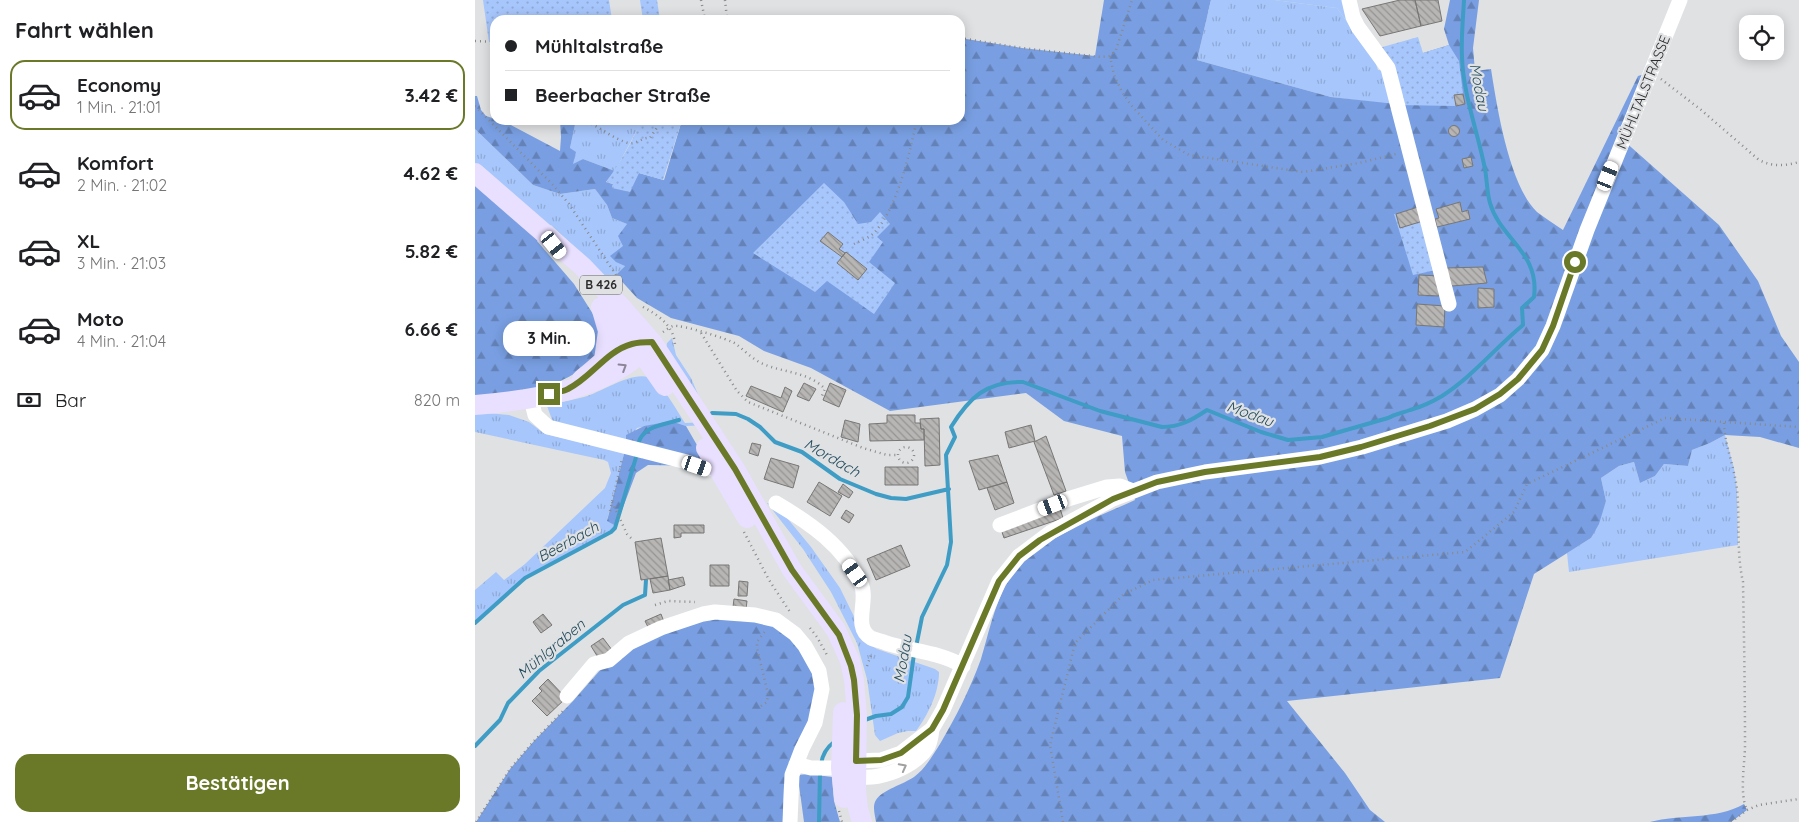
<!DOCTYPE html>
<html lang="de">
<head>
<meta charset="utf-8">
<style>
  :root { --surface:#fff; --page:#f2f2f2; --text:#202124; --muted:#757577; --line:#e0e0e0; --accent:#697928 }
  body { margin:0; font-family:Quicksand,sans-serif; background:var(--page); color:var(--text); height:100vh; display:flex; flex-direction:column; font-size:19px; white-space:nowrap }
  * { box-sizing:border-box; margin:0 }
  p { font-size:16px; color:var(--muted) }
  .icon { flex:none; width:28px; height:28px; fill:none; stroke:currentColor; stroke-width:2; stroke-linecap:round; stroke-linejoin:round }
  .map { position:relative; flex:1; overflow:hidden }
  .sheet { display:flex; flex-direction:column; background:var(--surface); width:475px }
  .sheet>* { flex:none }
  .banner { position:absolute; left:15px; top:15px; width:475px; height:110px; border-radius:15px; box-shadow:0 2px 12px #0003; display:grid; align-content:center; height:110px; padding:0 15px; background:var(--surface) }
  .controls { position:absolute; left:1264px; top:15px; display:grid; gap:10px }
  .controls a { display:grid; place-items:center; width:45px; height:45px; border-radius:10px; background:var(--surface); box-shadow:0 2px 12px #0003; font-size:25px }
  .end { position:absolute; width:22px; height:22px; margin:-11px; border:6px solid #697928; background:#fff; box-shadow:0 0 0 2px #fff }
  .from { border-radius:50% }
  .bubble { position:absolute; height:35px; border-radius:15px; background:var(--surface); box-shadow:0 2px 12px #0003; font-size:16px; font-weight:700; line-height:35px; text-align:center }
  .car { position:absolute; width:15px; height:30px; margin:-15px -8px; border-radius:6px; box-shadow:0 0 4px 1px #0007; background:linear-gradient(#fff 24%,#345 0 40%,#fff 0 76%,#345 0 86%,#fff 0) }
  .banner b { display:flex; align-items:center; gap:18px; height:48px; font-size:19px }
  .banner b+b { border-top:1px solid var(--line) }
  .banner i { width:12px; height:12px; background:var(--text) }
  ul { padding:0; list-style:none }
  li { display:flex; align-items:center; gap:15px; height:70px; margin:0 10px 8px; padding:0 5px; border:2px solid transparent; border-radius:15px }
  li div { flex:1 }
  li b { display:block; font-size:19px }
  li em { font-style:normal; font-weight:700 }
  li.active { border-color:var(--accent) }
  li>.icon { width:45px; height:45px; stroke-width:1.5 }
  h2 { padding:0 15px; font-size:22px; line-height:60px }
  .pay { display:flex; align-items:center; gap:12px; height:55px; padding:0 15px; font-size:19px }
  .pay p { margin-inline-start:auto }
  .button { display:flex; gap:10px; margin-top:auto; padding:10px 15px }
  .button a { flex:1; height:58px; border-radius:15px; background:var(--accent); color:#fff; font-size:20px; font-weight:700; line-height:58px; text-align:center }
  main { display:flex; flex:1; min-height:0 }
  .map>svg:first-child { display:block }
  .grass { fill:url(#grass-tufts) }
  .forest { fill:url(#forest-firs) }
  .garden { fill:url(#garden-dots) }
  .pitch { fill:#a7c6fb }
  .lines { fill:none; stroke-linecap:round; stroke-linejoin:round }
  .stream { stroke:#3e9cc5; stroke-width:4 }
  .building { fill:url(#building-back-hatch); stroke:#787775 }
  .path { stroke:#898a8b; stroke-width:2.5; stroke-dasharray:1 4; stroke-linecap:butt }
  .minor { stroke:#fff; stroke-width:15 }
  .major { stroke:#e9dffe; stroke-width:20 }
  .oneway { stroke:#8b8696 }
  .oneway2 { stroke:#a0a0a1 }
  .route { stroke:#697928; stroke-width:6 }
  .labels { text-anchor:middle; stroke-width:4.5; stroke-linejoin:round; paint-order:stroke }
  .shield { fill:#dfe1e3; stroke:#626364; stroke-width:1 }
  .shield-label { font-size:12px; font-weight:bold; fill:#2d2d2e }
  .street-label { font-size:14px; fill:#2d2d2e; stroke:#dfe1e3 }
  .water-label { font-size:15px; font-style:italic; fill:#244c5e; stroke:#dfe1e3 }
</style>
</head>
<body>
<main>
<section class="sheet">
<h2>Fahrt wählen</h2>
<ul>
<li class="active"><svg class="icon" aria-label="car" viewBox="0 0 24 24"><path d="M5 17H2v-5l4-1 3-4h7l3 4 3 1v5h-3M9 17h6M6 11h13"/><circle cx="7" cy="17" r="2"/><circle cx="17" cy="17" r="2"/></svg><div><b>Economy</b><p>1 Min. · 21:01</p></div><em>3.42 €</em></li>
<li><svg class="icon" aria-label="car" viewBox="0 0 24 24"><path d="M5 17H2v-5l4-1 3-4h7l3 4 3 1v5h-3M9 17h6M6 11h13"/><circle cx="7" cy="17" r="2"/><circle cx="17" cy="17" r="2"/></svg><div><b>Komfort</b><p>2 Min. · 21:02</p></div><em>4.62 €</em></li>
<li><svg class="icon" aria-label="car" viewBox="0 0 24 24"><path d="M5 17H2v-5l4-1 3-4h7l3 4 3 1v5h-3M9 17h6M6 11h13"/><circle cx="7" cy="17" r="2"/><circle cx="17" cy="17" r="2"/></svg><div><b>XL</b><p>3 Min. · 21:03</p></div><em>5.82 €</em></li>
<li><svg class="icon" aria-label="car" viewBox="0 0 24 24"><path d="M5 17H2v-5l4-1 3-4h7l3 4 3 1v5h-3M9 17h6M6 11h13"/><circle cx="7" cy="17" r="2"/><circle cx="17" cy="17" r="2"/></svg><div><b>Moto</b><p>4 Min. · 21:04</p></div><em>6.66 €</em></li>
</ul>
<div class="pay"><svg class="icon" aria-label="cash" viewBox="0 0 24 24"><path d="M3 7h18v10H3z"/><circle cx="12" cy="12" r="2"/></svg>Bar<p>820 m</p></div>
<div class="button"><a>Bestätigen</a></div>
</section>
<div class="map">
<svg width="1324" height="822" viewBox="0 0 1324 822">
  <defs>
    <pattern id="grass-tufts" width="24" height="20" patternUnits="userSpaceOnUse" patternTransform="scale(1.25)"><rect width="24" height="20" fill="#a7c6fb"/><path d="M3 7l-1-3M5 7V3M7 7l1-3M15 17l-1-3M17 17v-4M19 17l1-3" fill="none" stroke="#90aad7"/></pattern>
    <pattern id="forest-firs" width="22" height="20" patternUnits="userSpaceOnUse" patternTransform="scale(1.25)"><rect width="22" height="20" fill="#799fe2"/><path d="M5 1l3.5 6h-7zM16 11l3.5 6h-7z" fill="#6482b8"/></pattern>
    <pattern id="garden-dots" width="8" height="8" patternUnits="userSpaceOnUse" patternTransform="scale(1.25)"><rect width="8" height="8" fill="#a7c6fb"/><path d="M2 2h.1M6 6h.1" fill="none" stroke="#90aad7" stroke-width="1.8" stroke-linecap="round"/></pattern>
    <pattern id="building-back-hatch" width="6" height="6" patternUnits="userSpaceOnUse" patternTransform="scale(1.25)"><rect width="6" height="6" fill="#b8b6b4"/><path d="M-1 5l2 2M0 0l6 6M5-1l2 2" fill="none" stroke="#969493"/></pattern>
  </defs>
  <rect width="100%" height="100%" fill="#dfe1e3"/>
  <path class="grass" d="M736 0H799L862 8 900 61 903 70 913 69 922 105 856 97 722 60Z
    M101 120H165L163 128 140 171 108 159 98 165 95 148Z
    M0 129 58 185 85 194 120 189 132 205 137 218 152 224 148 246 150 266 142 275 147 289 142 294 92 240 76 225 70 233 0 173Z
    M197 338 201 355 216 378 236 425 211 426 196 421 162 428 151 446 132 520 141 526 138 530 50 578 2 622H0V590L21 572 29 580 50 564 130 488 136 473 133 462 129 460 0 432V412L34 415 54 422 70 434 140 450 78 422 72 406 75 404C86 402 98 400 109 397 127 392 160 368 178 379 188 386 203 412 210 423L234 422 191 350 192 343Z
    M1250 435 1259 468 1262 490 1263 545 1094 572 1092 553 1116 538 1131 501 1126 478 1144 466 1159 462 1165 483 1180 476 1189 464 1213 466 1217 450 1235 443Z
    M292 503H296L303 507 336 547 365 588 392 643 402 649 460 669 464 672C464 693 453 715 441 731H433L423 733 405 741 400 735 392 679 382 643 356 592 328 549Z"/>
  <path class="forest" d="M629 0H736L722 60 856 97 921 104 948 53 974 45 969 29 975 0H1004L998 48 1000 71 1016 69C1022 107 1034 185 1062 212 1070 218 1079 224 1088 230L1163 76 1176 72 1148 140 1244 225 1283 281 1306 336 1324 362V448L1285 437 1250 435 1235 443 1217 450 1213 466 1189 464 1180 476 1165 483 1159 462 1144 466 1126 478 1131 501 1124 524 1116 538 1059 574 1025 678 812 701 870 773 895 810 910 822H401C400 815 397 806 401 800 407 790 429 784 439 777 451 768 457 756 465 744 481 717 495 689 506 659 514 633 520 600 536 577 561 540 620 518 660 500L650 472 647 436 589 421 551 393 415 411 336 368 289 351 264 336 196 318 162 298 141 275 150 266 141 262 135 256 148 246 143 236 152 224 137 218 132 205 120 189 85 194 58 185 0 129V96H2L6 110 11 116 30 122 85 151 86 137 85 120H101L95 148 101 152 98 164 108 159 140 171 131 182 138 184 137 188 164 173 189 180 207 120H485V38L547 48 620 56Z
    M0 173 70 233 62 241 99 284 123 322V353C116 359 110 367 102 372 72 392 35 394 0 399Z
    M196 421 211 426 226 452 229 466 173 465 161 473 141 526 132 521 151 446V435L169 426Z
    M228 614 301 620 344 671 323 775 334 774 357 777 359 801 365 822H329L324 785 309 784 308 822H1L35 769 59 741 98 701 134 660Z
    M1269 804 1272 810 1256 822H1175C1205 814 1241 820 1269 804Z"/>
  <path class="garden" d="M8 0H134L137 20H20V42H14Z
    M165 0H182L185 20H168Z
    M943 37 948 53 974 45 984 61 988 94 980 95 981 106 922 105 904 48Z
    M165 120H207L188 180 164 173 155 192 137 188 138 184 131 182C141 169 162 135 165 120Z
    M349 183 369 202 383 224 396 222 405 212 415 224 402 237 408 242 394 262 420 283 399 314 352 281 340 292 278 253Z
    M919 214H921L925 228 948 221 966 269 938 275Z"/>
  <path class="pitch" d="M736 0H755L752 16 733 12Z
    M799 0H874L875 26 862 8Z"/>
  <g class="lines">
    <path class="stream" d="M237 413 261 414 273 419 285 427 300 442 327 452 365 479 401 494 416 498 431 499 474 489
      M163 444C168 426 187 425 204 420
      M0 623 50 578 136 532 140 528 162 454
      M441 647 447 617 472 565 476 542 471 455 480 437 476 427C494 398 511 381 548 382L625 411 687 427C705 427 717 420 732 410L786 432 813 440 847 437 913 418C920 414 927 413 935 410 946 407 957 402 967 396 998 376 1020 348 1048 325L1047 308 1059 297C1065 252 1025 239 1015 203 1012 193 1012 180 1010 169 1003 133 988 94 987 57 986 38 988 19 989 0
      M387 721 401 716 416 714 427 707 433 697 439 654
      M0 746 25 720 33 703 64 671 148 605 170 595 171 580
      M346 765C347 755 351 748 359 742
      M344 822 345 772"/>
  </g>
  <path class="building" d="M925 0H940L946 26 905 36 887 9Z
    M940 0H963L967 21 946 26Z
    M988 94 990 104 981 106 979 95Z
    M973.5 131a5.5 5.5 0 1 1 11 0a5.5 5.5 0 1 1-11 0Z
    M996 157 998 166 989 168 987 159Z
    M985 202 987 212 993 210 995 219 962 227 960 219 964 218 961 209Z
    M943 207 948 221 925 228 921 214Z
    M353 232 368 244 364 249 370 253 367 257 345 241Z
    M371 252 392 269 383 280 362 263Z
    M1008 267 1012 283 977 286 970 268Z
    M944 275 965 276 964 296 943 295Z
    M1003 288 1019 289V307L1003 308Z
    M942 304 970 306 969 327 941 325Z
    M329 383 341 389 334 401 322 396Z
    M355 383 371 390 364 407 348 400Z
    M276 386 306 398 310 387 317 391 308 412 271 396Z
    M412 415H440V423H445L446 429H449V440L395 441 394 424 412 423Z
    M464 418 465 465 450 466 449 429H446L445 419Z
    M370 420 385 424 383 442 366 437Z
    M556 425 560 441 534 448 530 432Z
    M571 436 591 491 579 495 559 442Z
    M277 443 286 445 283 456 274 453Z
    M523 455 532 482 504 490 494 461Z
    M296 458 324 466 318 488 289 479Z
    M410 467H443V485H410Z
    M344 482 367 496 355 516 332 502Z
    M532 482 539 503 520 510 512 488Z
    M368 484 378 492 374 498 363 492Z
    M584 505 588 518 529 538 525 526Z
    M371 510 379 515 374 523 366 518Z
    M199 525H229V533H206V537L199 538Z
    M186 538 193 576 166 580 160 542Z
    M426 545 435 566 401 580 392 559Z
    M235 565H254V586H235Z
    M193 576 195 590 178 593 175 579Z
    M208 577 210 585 195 590 193 580Z
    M264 581 273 582 272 596H263Z
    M259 599 272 601 271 609 258 607Z
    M68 614 77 625 66 633 58 622Z
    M186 614 189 622 174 629 170 621Z
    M128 638 137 650 124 659 116 646Z
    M73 679 91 698 72 716 57 701 67 691 64 688Z"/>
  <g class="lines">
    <path class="path" d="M226 0 230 20
      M250 0 252 19
      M227 20H261
      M485 38 547 48 626 57 635 56 641 50 657 0
      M0 41 20 42
      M635 56 639 75 647 92 656 105 688 140 714 155 828 172 884 163 921 154
      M1186 79 1225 109 1284 160C1298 167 1310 166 1324 162
      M0 106 78 185 94 204 145 281
      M107 120C123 125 136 138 153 143 161 145 167 137 175 138L183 126
      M379 244C385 241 394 238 399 233 423 207 434 154 442 120
      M168 307C185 316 200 327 200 347
      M188 332C191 330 195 327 198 326 205 324 254 339 261 344 269 350 276 358 286 363 307 373 333 371 350 389L346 398
      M226 333 262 391 273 402 388 448 412 455H423
      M1249 423C1250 446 1259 466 1262 489 1265 520 1261 551 1268 582 1269 637 1270 691 1270 745 1270 763 1264 794 1272 810
      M423 455a8 8 0 1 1 16 0a8 8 0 1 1-16 0Z
      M137 502 152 534 157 539
      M135 511 147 459
      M269 532 294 580 315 612
      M180 605 193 601 220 602
      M335 628 342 637 352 655
      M392 666 397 652
      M286 706 292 702 293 694 282 648V642L291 630
      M364 811 367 822
      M1 822 35 769 59 741 90 709
      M588 822 575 745 600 643 649 594 678 580 990 552 1039 512 1052 484 1190 418 1324 427
      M1256 822 1272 810 1284 805 1324 799"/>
    <path class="minor" d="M874 0 878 17 883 27 913 68 974 304
      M56 399 60 415 73 427 212 462 233 469
      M301 503C335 523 370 547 386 584 394 600 377 627 396 638 400 640 407 641 411 643 436 651 465 652 488 666
      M525 525 596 498 632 487 645 486 658 491
      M92 696 119 664 134 660 154 643 186 628 228 614 240 612 280 615 301 620 320 634 330 646 344 671 347 689 340 723 327 749 317 775 315 822
      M321 764 336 768H366
      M372 765 381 761 406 760 426 753 457 729 468 710 524 581 544 556 576 532 638 499 682 482 730 472 845 457 887 447 972 421 1000 409 1025 395 1043 379 1067 350 1078 326 1112 230 1205 0
      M373 773C395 785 438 769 452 748 456 742 456 736 457 729"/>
    <path class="major" d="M0 173 107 266 149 310 177 342 260 469 317 570 361 630 375 661 379 680 382 715 381 789 383 809 387 822
      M126 307 133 331 129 360
      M134 312 167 353 190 386
      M107 379C129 363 140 344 171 342
      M0 405C60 400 132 390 176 344
      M231 448 272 518
      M368 712 366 768 369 798"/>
  </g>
  <defs><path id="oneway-chevron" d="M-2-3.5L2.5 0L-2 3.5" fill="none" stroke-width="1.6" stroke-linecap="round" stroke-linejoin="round" transform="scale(1.25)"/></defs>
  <use class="oneway" href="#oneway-chevron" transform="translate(148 367) rotate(-32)"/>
  <use class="oneway2" href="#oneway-chevron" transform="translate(428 767) rotate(-28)"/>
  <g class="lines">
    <path class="route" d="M74 394C80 392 88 392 93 389 117 377 131 351 157 344 164 342 171 342 177 342L260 469 317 570 364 635 376 666 379 680 382 715 381 761 406 760 426 753 457 729 468 710 524 581 544 556 565 540 638 499 682 482 730 472 845 457 886 447 955 426 1000 409 1025 394 1043 379 1067 350 1078 326 1100 262"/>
  </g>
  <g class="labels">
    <rect class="shield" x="105" y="275.5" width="42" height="19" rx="4"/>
    <g class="shield-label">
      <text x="126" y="289">B 426</text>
    </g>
    <g class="street-label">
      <text transform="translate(1168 92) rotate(-68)" y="5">MÜHLTALSTRASSE</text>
    </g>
    <g class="water-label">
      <text transform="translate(1004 87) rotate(79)" y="5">Modau</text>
      <text transform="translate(775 414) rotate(20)" y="5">Modau</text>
      <text transform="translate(357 458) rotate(30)" y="5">Mordach</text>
      <text transform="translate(93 542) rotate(-29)" y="5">Beerbach</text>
      <text transform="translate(76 649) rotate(-40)" y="5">Mühlgraben</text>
      <text transform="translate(428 659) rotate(-80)" y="5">Modau</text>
    </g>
  </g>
</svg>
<div class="controls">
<a><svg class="icon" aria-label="locate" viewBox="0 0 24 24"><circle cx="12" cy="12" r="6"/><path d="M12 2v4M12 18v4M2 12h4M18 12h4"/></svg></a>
</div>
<i class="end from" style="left:1100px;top:262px"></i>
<i class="end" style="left:74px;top:394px"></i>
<div class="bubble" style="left:28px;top:321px;width:92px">3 Min.</div>
<i class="car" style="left:1133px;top:176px;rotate:22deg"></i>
<i class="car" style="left:79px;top:245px;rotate:141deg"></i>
<i class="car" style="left:222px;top:466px;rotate:109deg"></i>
<i class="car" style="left:578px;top:505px;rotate:249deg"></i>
<i class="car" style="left:380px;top:573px;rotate:324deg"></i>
<div class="banner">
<b><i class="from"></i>Mühltalstraße</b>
<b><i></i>Beerbacher Straße</b>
</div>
</div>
</main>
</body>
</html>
